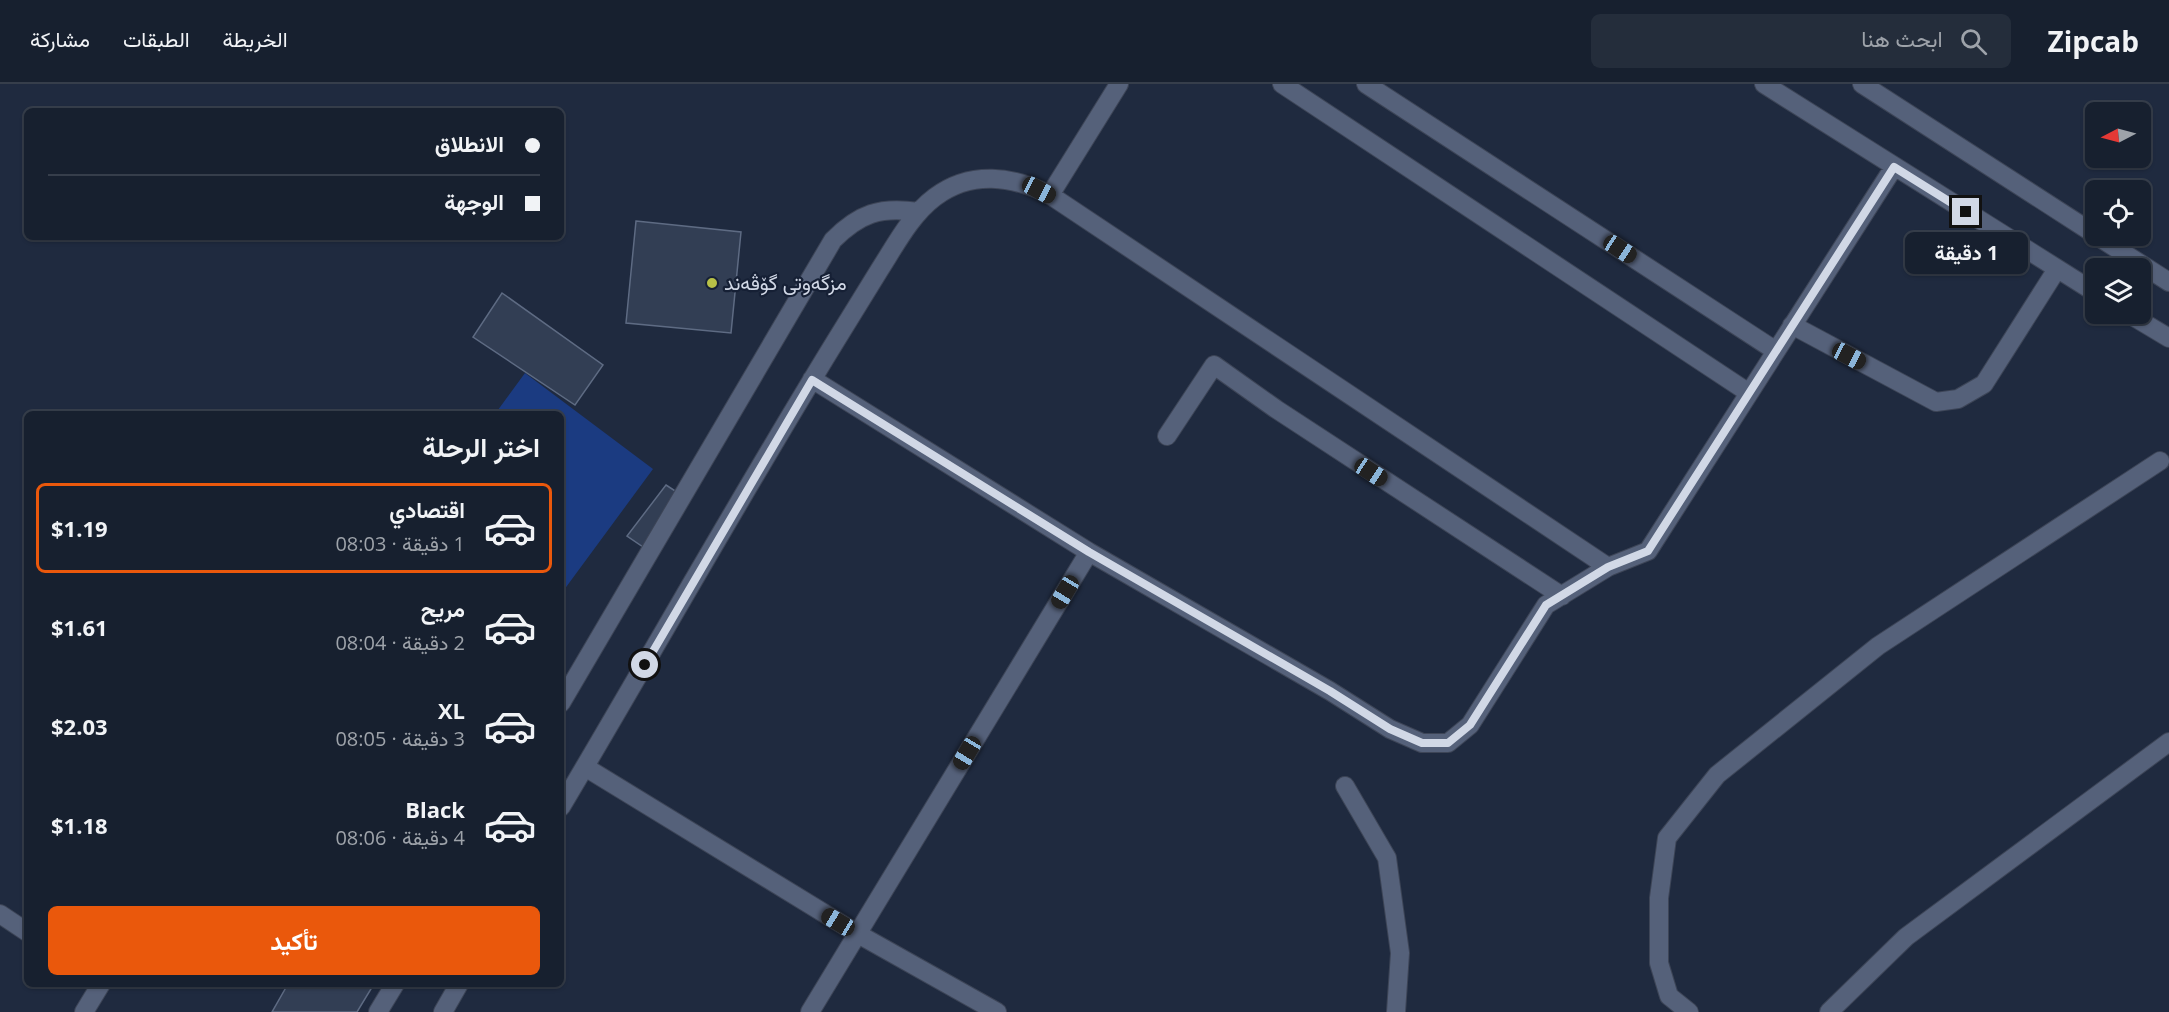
<!DOCTYPE html>
<html lang="ar">
<head>
<meta charset="utf-8">
<style>
  :root { --surface:#17202f; --page:#242d3b; --text:#f1f3f6; --muted:#9ea3aa; --line:#363e4b; --accent:#ea580c }
  body { margin:0; font-family:"Open Sans",Vazirmatn,sans-serif; background:var(--page); color:var(--text); direction:rtl; height:100vh; display:flex; flex-direction:column; font-size:22px; white-space:nowrap }
  * { box-sizing:border-box; margin:0 }
  p { font-size:20px; color:var(--muted) }
  .icon { flex:none; width:33px; height:33px; fill:none; stroke:currentColor; stroke-width:2; stroke-linecap:round; stroke-linejoin:round }
  .map { position:relative; flex:1; overflow:hidden; direction:ltr }
  .details { position:absolute; left:24px; top:327px; width:540px; height:576px; display:flex; flex-direction:column; background:var(--surface); border-radius:9px; box-shadow:0 2px 4px #0004,0 0 0 2px var(--line); direction:rtl }
  .details>* { flex:none }
  .banner { position:absolute; left:24px; top:24px; width:540px; height:132px; border-radius:9px; box-shadow:0 2px 4px #0004,0 0 0 2px var(--line); direction:rtl; display:grid; align-content:center; height:132px; padding:0 24px; background:var(--surface) }
  .needle { width:39px; rotate:264deg }
  .fabs { position:absolute; left:2085px; top:18px; display:grid; gap:12px }
  .fabs a { display:grid; place-items:center; width:66px; height:66px; border-radius:9px; background:var(--surface); box-shadow:0 2px 4px #0004,0 0 0 2px var(--line); font-size:30px }
  .end { position:absolute; width:27px; height:27px; margin:-14px; border:8px solid #d1d8e6; background:#111; box-shadow:0 0 0 3px #111 }
  .from { border-radius:50% }
  .bubble { position:absolute; height:42px; border-radius:9px; background:var(--surface); box-shadow:0 2px 4px #0004,0 0 0 2px var(--line); font-size:20px; font-weight:700; line-height:42px; text-align:center; direction:rtl }
  .car { position:absolute; width:18px; height:36px; margin:-18px -9px; border-radius:8px; box-shadow:0 0 4px 2px #0007; background:linear-gradient(#222 24%,#8ab4d8 0 40%,#222 0 76%,#8ab4d8 0 86%,#222 0) }
  .banner b { display:flex; align-items:center; gap:21px; height:57px; font-size:22px }
  .banner b+b { border-top:2px solid var(--line) }
  .banner i { width:15px; height:15px; background:var(--text) }
  ul { padding:0; list-style:none }
  li { display:flex; align-items:center; gap:18px; height:90px; margin:0 12px 9px; padding:0 12px; border:3px solid transparent; border-radius:9px }
  li div { flex:1 }
  li b { display:block; font-size:22px }
  li em { font-style:normal; font-weight:700 }
  li.selected { border-color:var(--accent) }
  li>.icon { width:54px; height:54px; stroke-width:1.5 }
  h2 { padding:0 24px; font-size:27px; line-height:72px }
  .button { display:flex; gap:12px; margin-top:auto; padding:12px 24px }
  .button a { flex:1; height:69px; border-radius:9px; background:var(--accent); color:#fff; font-size:24px; font-weight:700; line-height:69px; text-align:center }
  header { display:flex; align-items:center; gap:36px; box-sizing:border-box; height:84px; padding:0 30px; background:var(--surface); border-bottom:2px solid var(--line) }
  header strong { font-size:28px }
  nav { display:flex; gap:33px; margin-inline-start:auto; font-size:21px }
  .search { width:420px; height:54px; background:var(--page); display:flex; align-items:center; gap:15px; box-sizing:border-box; padding:0 21px; border-radius:9px; color:var(--muted); font-size:22px }
  .map>svg:first-child { display:block }
  .green { fill:#1b3b81 }
  .building { fill:#323e54; stroke:#5e6b83; stroke-width:1.5 }
  .lines { fill:none; stroke-linecap:round; stroke-linejoin:round }
  .street-casing { stroke:#3d4557; stroke-width:20 }
  .street { stroke:#55617a; stroke-width:18 }
  .route { stroke:#d1d8e6; stroke-width:8 }
  .poi-dot { fill:#b8c147; stroke:#162035; stroke-width:2 }
  .labels { text-anchor:middle; stroke-width:4.5; stroke-linejoin:round; paint-order:stroke }
  .poi-label { font-size:20px; fill:#d1d8e6; stroke:#162035; text-anchor:start }
</style>
</head>
<body>
<header>
<strong>Zipcab</strong>
<div class="search"><svg class="icon" aria-label="search" viewBox="0 0 24 24"><circle cx="10" cy="10" r="6"/><path d="M15 15l6 6"/></svg>ابحث هنا</div>
<nav><a>الخريطة</a><a>الطبقات</a><a>مشاركة</a></nav>
</header>
<div class="map">
<svg width="2169" height="928" viewBox="0 0 2169 928">
  <rect width="100%" height="100%" fill="#1f2a3f"/>
  <path class="green" d="M525 289 653 385 561 510V330H495Z"/>
  <path class="building" d="M636 137 741 148 731 249 626 239Z
    M502 209 603 281 575 321 473 253Z
    M666 401 686 414 649 467 627 452Z
    M288 900H374L357 928H272Z"/>
  <g class="lines">
    <g class="street-casing">
      <path id="street" d="M1282 0 1749 309
        M1366 0 1776 267
        M1764 0 2096 209
        M1862 0 2096 151
        M1050 111 1119 0
        M2097 152 2169 198
        M2129 230 2169 254
        M1792 241 1936 318 1958 315 1984 300 2057 185
        M812 295 1089 468 1330 607 1390 645 1422 659H1448L1470 641 1546 521 1608 483 1648 467 1894 83
        M1167 352 1214 281 1276 325 1562 512
        M561 619 833 156C859 130 880 122 918 128
        M585 683 858 850 997 928
        M1345 702 1387 774 1400 869 1396 928
        M561 723C653 568 741 411 835 258 850 234 865 209 880 185 896 160 911 131 935 113 971 86 1013 92 1050 111L1608 483
        M0 830 27 848
        M84 928 101 900
        M378 928 395 900
        M443 928 459 900
        M810 928 1089 468
        M1689 928 1669 912 1659 879V814L1667 754 1717 691 1878 562 2160 377
        M1829 928 1906 853 2169 658"/>
    </g>
    <use href="#street" class="street"/>
  </g>
  <g class="lines">
    <path class="route" d="M645 581 812 296 1089 468 1330 607 1390 645 1422 659H1448L1470 641 1546 521 1608 483 1648 467 1894 83 1966 128"/>
  </g>
  <circle class="poi-dot" cx="712" cy="199" r="6"/>
  <g class="labels">
    <g class="poi-label">
      <text x="724" y="206">مزگەوتی گۆڤەند</text>
    </g>
  </g>
</svg>
<div class="fabs">
<a><svg class="needle" viewBox="-14 -14 28 28"><path d="M0-13l5 13h-10z" fill="#e53935"/><path d="M0 13l5-13h-10z" fill="#9ea3aa"/></svg></a>
<a><svg class="icon" aria-label="locate" viewBox="0 0 24 24"><circle cx="12" cy="12" r="6"/><path d="M12 2v4M12 18v4M2 12h4M18 12h4"/></svg></a>
<a><svg class="icon" aria-label="layers" viewBox="0 0 24 24"><path d="M12 4l9 5-9 5-9-5zM3 14l9 5 9-5"/></svg></a>
</div>
<i class="end from" style="left:645px;top:581px"></i>
<i class="end" style="left:1966px;top:128px"></i>
<div class="bubble" style="left:1905px;top:148px;width:123px">1 دقيقة</div>
<i class="car" style="left:1039px;top:106px;rotate:118deg"></i>
<i class="car" style="left:1620px;top:165px;rotate:123deg"></i>
<i class="car" style="left:1849px;top:272px;rotate:118deg"></i>
<i class="car" style="left:1371px;top:388px;rotate:123deg"></i>
<i class="car" style="left:1065px;top:508px;rotate:211deg"></i>
<i class="car" style="left:967px;top:669px;rotate:211deg"></i>
<i class="car" style="left:838px;top:838px;rotate:301deg"></i>
<div class="banner">
<b><i class="from"></i>الانطلاق</b>
<b><i></i>الوجهة</b>
</div>
<section class="details">
<h2>اختر الرحلة</h2>
<ul>
<li class="selected"><svg class="icon" aria-label="car" viewBox="0 0 24 24"><path d="M5 17H2v-5l4-1 3-4h7l3 4 3 1v5h-3M9 17h6M6 11h13"/><circle cx="7" cy="17" r="2"/><circle cx="17" cy="17" r="2"/></svg><div><b>اقتصادي</b><p>1 دقيقة · 08:03</p></div><em>$1.19</em></li>
<li><svg class="icon" aria-label="car" viewBox="0 0 24 24"><path d="M5 17H2v-5l4-1 3-4h7l3 4 3 1v5h-3M9 17h6M6 11h13"/><circle cx="7" cy="17" r="2"/><circle cx="17" cy="17" r="2"/></svg><div><b>مريح</b><p>2 دقيقة · 08:04</p></div><em>$1.61</em></li>
<li><svg class="icon" aria-label="car" viewBox="0 0 24 24"><path d="M5 17H2v-5l4-1 3-4h7l3 4 3 1v5h-3M9 17h6M6 11h13"/><circle cx="7" cy="17" r="2"/><circle cx="17" cy="17" r="2"/></svg><div><b>XL</b><p>3 دقيقة · 08:05</p></div><em>$2.03</em></li>
<li><svg class="icon" aria-label="car" viewBox="0 0 24 24"><path d="M5 17H2v-5l4-1 3-4h7l3 4 3 1v5h-3M9 17h6M6 11h13"/><circle cx="7" cy="17" r="2"/><circle cx="17" cy="17" r="2"/></svg><div><b>Black</b><p>4 دقيقة · 08:06</p></div><em>$1.18</em></li>
</ul>
<div class="button"><a>تأكيد</a></div>
</section>
</div>
</body>
</html>
